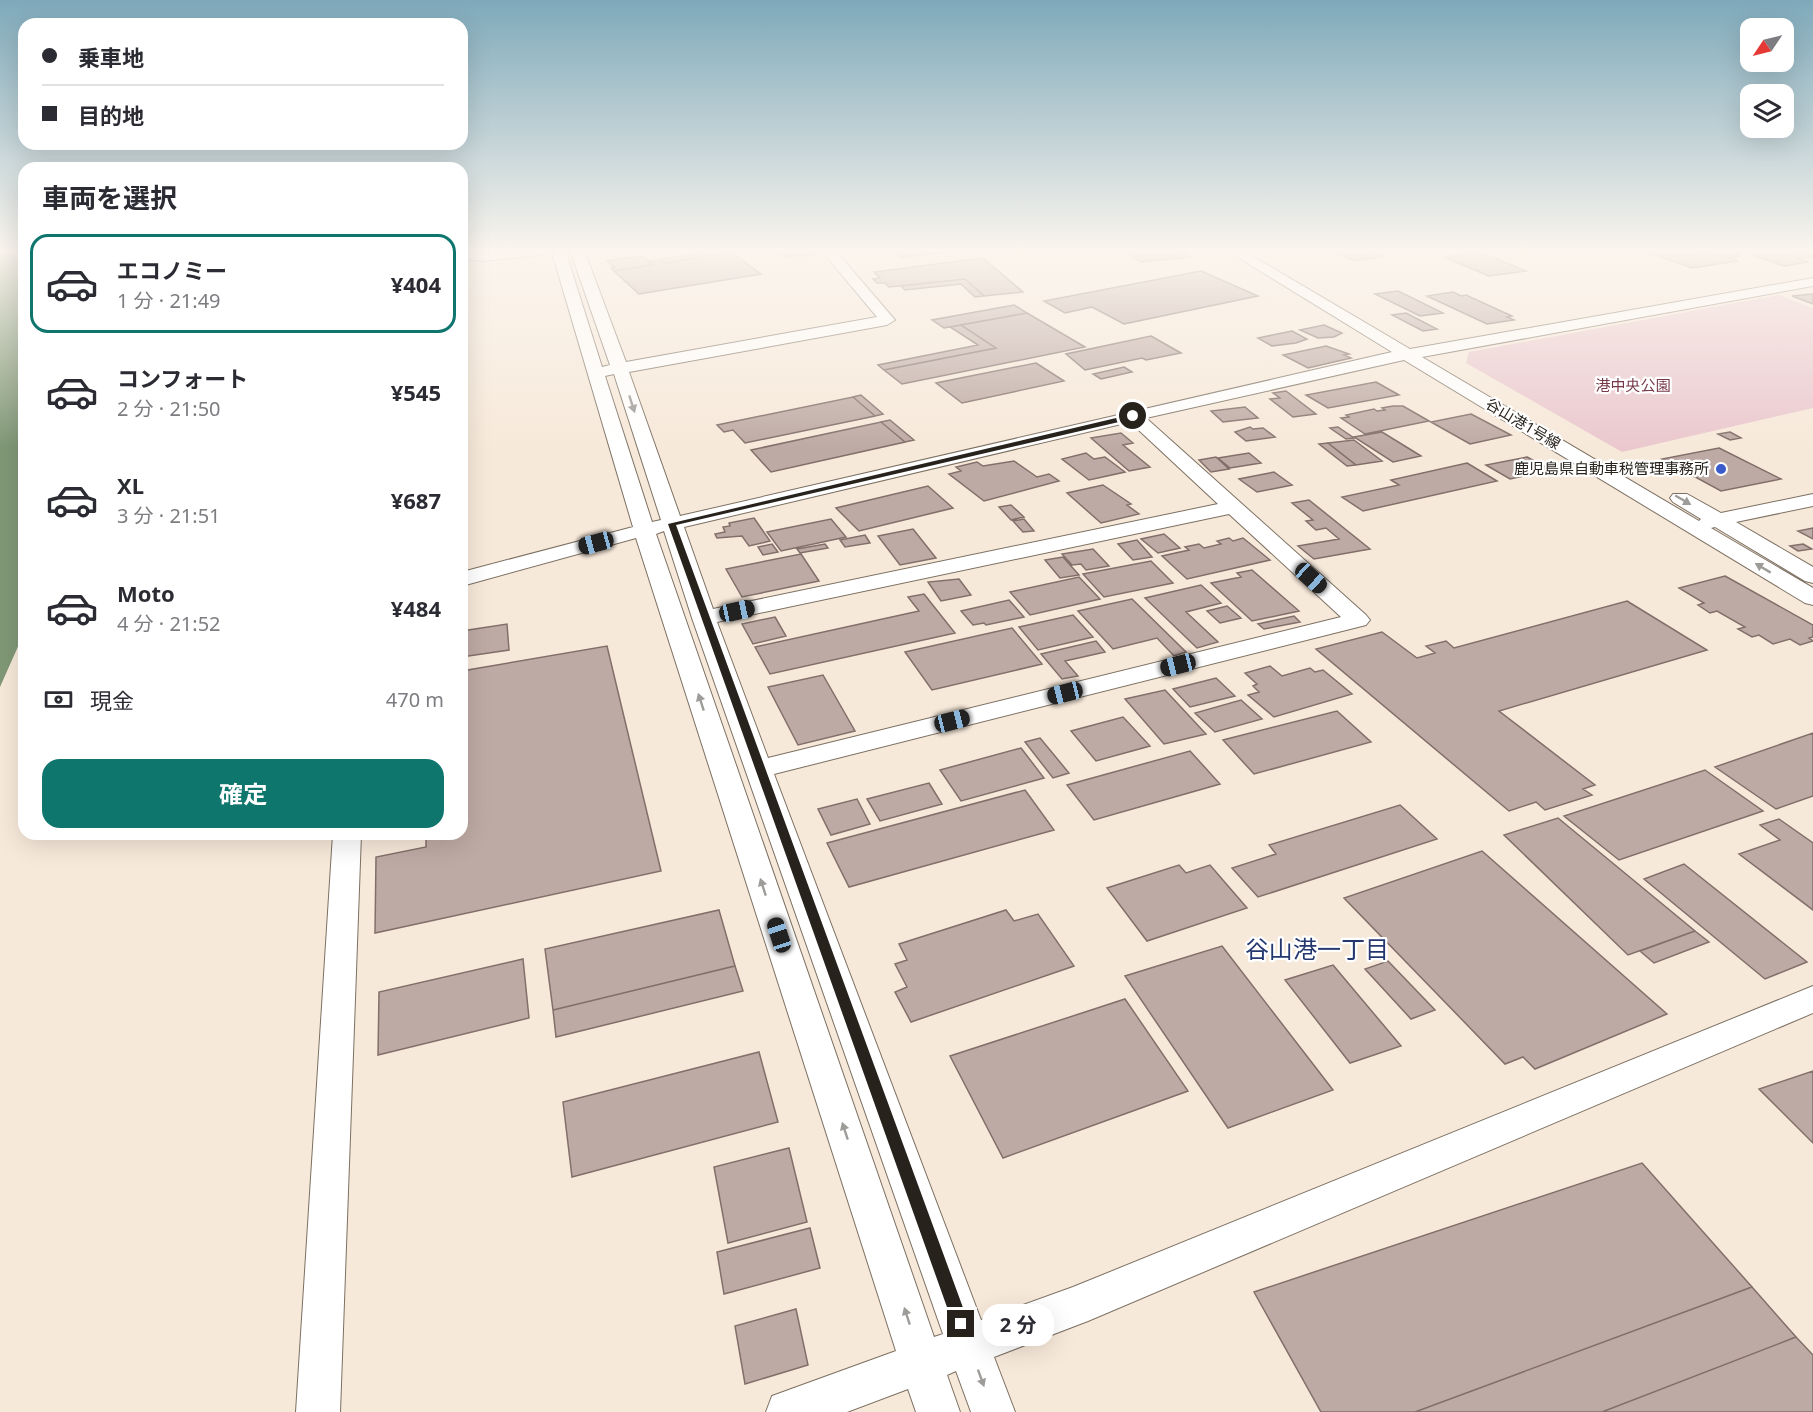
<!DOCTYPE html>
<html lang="ja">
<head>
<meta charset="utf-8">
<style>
  :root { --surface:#fff; --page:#f7f7f7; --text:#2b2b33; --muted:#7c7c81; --line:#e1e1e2; --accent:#0f766e }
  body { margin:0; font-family:"Noto Sans","Noto Sans JP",sans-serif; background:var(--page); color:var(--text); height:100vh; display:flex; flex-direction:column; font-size:22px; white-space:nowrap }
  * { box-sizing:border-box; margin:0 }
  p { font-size:20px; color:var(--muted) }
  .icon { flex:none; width:33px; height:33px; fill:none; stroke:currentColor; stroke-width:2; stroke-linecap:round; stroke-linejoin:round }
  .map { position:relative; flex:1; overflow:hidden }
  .panel { position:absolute; left:18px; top:162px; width:450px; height:678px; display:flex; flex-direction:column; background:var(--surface); border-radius:18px; box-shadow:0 6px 24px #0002 }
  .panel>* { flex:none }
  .top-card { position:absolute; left:18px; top:18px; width:450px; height:132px; border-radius:18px; box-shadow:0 6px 24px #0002; display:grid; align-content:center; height:132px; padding:0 24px; background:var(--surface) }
  .needle { width:39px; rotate:235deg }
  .fabs { position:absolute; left:1740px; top:18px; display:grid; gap:12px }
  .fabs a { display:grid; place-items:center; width:54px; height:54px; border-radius:12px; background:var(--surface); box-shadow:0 6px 24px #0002; font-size:30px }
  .end { position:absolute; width:27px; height:27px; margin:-14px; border:8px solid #27221c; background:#fff; box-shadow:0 0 0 3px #fff }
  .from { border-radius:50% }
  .bubble { position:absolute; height:42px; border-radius:18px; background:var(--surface); box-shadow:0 6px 24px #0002; font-size:20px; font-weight:700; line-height:42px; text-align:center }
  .car { position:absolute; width:18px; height:36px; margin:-18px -9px; border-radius:8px; box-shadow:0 0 4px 2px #0007; background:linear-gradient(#222 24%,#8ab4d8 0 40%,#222 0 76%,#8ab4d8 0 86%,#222 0) }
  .top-card b { display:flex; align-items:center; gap:21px; height:57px; font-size:22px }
  .top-card b+b { border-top:2px solid var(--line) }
  .top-card i { width:15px; height:15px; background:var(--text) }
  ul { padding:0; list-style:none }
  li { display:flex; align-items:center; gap:18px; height:99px; margin:0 12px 9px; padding:0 12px; border:3px solid transparent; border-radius:18px }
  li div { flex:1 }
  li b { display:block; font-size:22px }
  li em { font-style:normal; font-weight:700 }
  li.on { border-color:var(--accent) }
  li>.icon { width:54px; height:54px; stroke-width:1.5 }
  h2 { padding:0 24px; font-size:27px; line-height:72px }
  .pay { display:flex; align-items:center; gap:15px; height:66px; padding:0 24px; font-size:22px }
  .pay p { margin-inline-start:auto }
  .action { display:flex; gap:12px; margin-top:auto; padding:12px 24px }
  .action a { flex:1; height:69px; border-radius:18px; background:var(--accent); color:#fff; font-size:24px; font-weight:700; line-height:69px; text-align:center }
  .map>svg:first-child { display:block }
  .green { fill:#eac8ce }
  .water { fill:#809876 }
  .building { fill:#beaaa4; stroke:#826f6a; stroke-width:1.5 }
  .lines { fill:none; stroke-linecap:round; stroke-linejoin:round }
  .minor-casing { stroke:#7c7062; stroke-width:2 }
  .minor { fill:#fff; fill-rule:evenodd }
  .oneway { fill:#9e9c99 }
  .route { fill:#27221c }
  .poi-dot { fill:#3a5bcc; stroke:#fff; stroke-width:2 }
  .labels { text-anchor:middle; stroke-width:4.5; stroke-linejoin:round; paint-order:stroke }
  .far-park-label { font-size:15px; fill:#773949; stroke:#fff }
  .far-street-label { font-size:15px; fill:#27221c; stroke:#fff }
  .far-poi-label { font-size:15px; fill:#27221c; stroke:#fff; text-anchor:end }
  .near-neighbourhood-label { font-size:24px; fill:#24376f; stroke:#fff }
</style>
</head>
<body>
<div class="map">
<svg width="1813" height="1412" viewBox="0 0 1813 1412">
  <rect width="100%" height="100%" fill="#f7e9da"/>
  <path class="green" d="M1779 295 1813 308V408L1622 452 1466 363 1469 352Z"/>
  <path class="water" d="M0 250H24V641L20 642 0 687Z"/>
  <path class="building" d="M721 250 731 252 665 263 661 259Z
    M772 250H811L817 254 803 256 800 254 789 258Z
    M894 250H971L901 257Z
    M1123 250H1181L1191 257 1141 262Z
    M1331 250H1371L1385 256 1354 261Z
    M1641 250H1696L1702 252 1717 250H1794L1813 256 1799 259 1808 262 1784 266 1744 252 1735 254 1742 256 1729 258 1738 261 1692 268Z
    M731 252 761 274 639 294 614 271 653 265 649 261 661 259 665 263Z
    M1480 252 1526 271 1489 276 1444 257Z
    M643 256 653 265 614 271 611 268 614 267 607 261Z
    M983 258 1023 292 984 296 965 279 889 287 885 283H877L873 279 880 278 874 272Z
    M1201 271 1258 296 1124 324 1092 307 1065 313 1044 301Z
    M965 279 984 296 975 297 961 284 905 290 901 286Z
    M1398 291 1443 313 1420 316 1375 294Z
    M1453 292 1461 296 1466 295 1512 316 1507 317 1514 320 1487 324 1427 296Z
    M1813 294V304L1792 296Z
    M1014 305 1027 313 944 328 932 320Z
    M1027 313 1085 347 902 384 884 370 996 348 961 325Z
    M1406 313 1437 329 1423 331 1392 315Z
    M961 325 996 348 884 370 878 365 978 345 950 327Z
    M1324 325 1342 333 1334 337 1318 338 1300 330Z
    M1292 331 1307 339 1296 343 1272 346 1258 338Z
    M1151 336 1181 353 1146 360 1142 358 1085 370 1066 354Z
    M1326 346 1349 354 1344 355 1351 358 1308 368 1283 355Z
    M1036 363 1064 381 962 403 936 383Z
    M1124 367 1132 372 1101 379 1093 374Z
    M1376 382 1399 395 1328 408 1306 395Z
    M1286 391 1316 414 1293 417 1270 399 1280 398 1273 393Z
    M861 395 883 414 875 416 853 397Z
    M853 397 875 416 745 443 733 430 724 432 717 425Z
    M1393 406H1403L1429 421 1365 434 1341 418 1349 417 1346 415 1374 409 1377 411 1385 410 1382 408Z
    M1245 407 1258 418 1223 422 1211 411Z
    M1471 414 1511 435 1470 444 1431 422Z
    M890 420 914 440 905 442 881 422Z
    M881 422 905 442 771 472 751 450Z
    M1250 427 1253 429 1263 428 1275 437 1246 441 1235 432Z
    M1338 427 1354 438 1346 439 1330 428Z
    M1382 432 1421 456 1393 462 1354 437Z
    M1730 432 1741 438 1730 440 1718 434Z
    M1121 433 1133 443 1123 445 1150 467 1129 471 1091 438Z
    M1354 440 1382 461 1356 465 1328 443Z
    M1328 443 1356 465 1347 466 1319 444Z
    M1719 448 1781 479 1721 491 1662 459Z
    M1086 453 1094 459 1105 457 1125 472 1089 480 1062 459Z
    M1249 453 1261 463 1230 468 1218 458Z
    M1216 457 1229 469 1211 472 1199 460Z
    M1527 457 1551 470 1510 479 1486 465Z
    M1014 461 1037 477 1049 474 1059 481 984 501 949 474 961 471 956 467 977 462 983 466Z
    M1467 463 1497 481 1363 511 1342 497 1399 485 1391 480Z
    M1274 472 1292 485 1257 492 1239 479Z
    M1103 485 1131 504 1127 505 1139 514 1101 523 1067 493Z
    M928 486 953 508 859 531 836 508Z
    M1309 500 1370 549 1314 559 1298 546 1339 539 1326 528 1316 530 1306 521 1313 520 1292 503Z
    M1011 505 1024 517 1011 520 999 507Z
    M754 518 770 541 749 546 742 536 717 538 715 534 725 532 723 527 730 526 729 523Z
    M831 519 846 537 781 551 767 532Z
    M1024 519 1034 531 1023 532 1013 521Z
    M1813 528V539L1798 531Z
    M913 529 936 558 900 565 878 536Z
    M1164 534 1180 548 1158 553 1141 539Z
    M865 535 870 543 845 547 840 540Z
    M1229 538 1233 541 1243 538 1270 560 1187 579 1162 556 1189 550 1185 547 1199 544 1204 548 1221 544 1217 541Z
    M1137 540 1152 557 1133 560 1118 544Z
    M772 544 778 552 763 555 758 547Z
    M825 544 828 548 800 553 797 549Z
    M1803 544 1812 549 1798 551 1790 546Z
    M1093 549 1109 566 1086 570 1081 564 1072 565 1062 554Z
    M801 554 819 581 742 597 726 569Z
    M1063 557 1079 575 1060 578 1045 560Z
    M1151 561 1173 583 1104 597 1083 574Z
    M1252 570 1299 611 1252 621 1211 583 1241 577 1237 573Z
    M1725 576 1813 625V637L1809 638 1813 641 1800 645 1790 639 1773 644 1759 635 1752 637 1738 629 1745 627 1717 611 1710 613 1698 605 1704 603 1679 588Z
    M1079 577 1100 599 1030 615 1010 592Z
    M959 579 971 595 941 601 928 582Z
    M1201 585 1221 603 1186 612 1218 642 1197 648 1145 598Z
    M924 594 955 633 770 674 755 647 919 611 908 597Z
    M1132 599 1186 652 1174 656 1157 638 1113 649 1078 611Z
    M1009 600 1024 617 986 625 984 623 973 625 961 611Z
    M1627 601 1707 650 1499 711 1595 785 1583 789 1592 795 1545 810 1536 802 1509 811 1316 649 1382 632 1417 658 1435 653 1426 646 1446 641 1454 648Z
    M1227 606 1241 618 1220 623 1207 611Z
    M1073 615 1093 637 1038 650 1019 627Z
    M1294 616 1300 622 1264 629 1258 624Z
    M775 617 786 636 753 644 742 624Z
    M507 624 509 650 462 657V631Z
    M1012 628 1042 664 932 690 905 652Z
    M1096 641 1105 652 1065 661 1078 676 1062 679 1041 654Z
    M607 646 661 871 375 933 376 857 426 847V834H462V671Z
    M1270 666 1282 676 1310 668 1315 672 1323 670 1352 694 1274 717 1248 695 1259 692 1253 686 1257 684 1245 673Z
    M823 675 855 731 798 745 768 687Z
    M1216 678 1235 696 1190 707 1173 689Z
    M1165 690 1206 734 1164 744 1125 699Z
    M1241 700 1262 719 1215 732 1195 713Z
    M1337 711 1371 742 1254 774 1223 740Z
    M1123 717 1150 746 1096 761 1071 731Z
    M1813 733V796L1776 809 1715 767Z
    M1040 738 1069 773 1053 778 1025 742Z
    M1021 748 1044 778 961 801 940 770Z
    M1190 751 1220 784 1094 820 1067 785Z
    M1705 770 1763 811 1619 860 1564 816Z
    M929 783 942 804 880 821 867 799Z
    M1025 790 1054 830 849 887 827 843Z
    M857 799 870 824 831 835 818 809Z
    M1400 805 1437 839 1258 897 1232 868 1276 854 1269 845Z
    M1558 818 1695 931 1628 955 1504 835Z
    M1779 819 1813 843V910L1739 854 1780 840 1760 825Z
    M1482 851 1667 1014 1535 1069 1523 1057 1505 1064 1344 898Z
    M1684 864 1807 962 1765 979 1644 879Z
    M1179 865 1186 873 1210 865 1247 908 1147 941 1107 888Z
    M719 910 735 966 553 1010 545 949Z
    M1006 910 1014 921 1038 914 1074 966 911 1022 895 992 907 987 895 964 907 960 899 944Z
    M1695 931 1709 942 1654 963 1640 951Z
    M1222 946 1333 1090 1228 1128 1125 976Z
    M523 959 529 1018 378 1055 379 992Z
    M1388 961 1435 1010 1411 1019 1365 969Z
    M1333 965 1401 1046 1350 1063 1285 980Z
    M735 966 743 991 556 1037 553 1010Z
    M1125 999 1188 1091 1003 1158 950 1056Z
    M759 1052 778 1122 572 1177 563 1102Z
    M1813 1071V1143L1759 1089Z
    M789 1148 807 1222 728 1243 714 1167Z
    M1642 1163 1752 1287 1415 1412H1321L1254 1292Z
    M810 1228 820 1268 724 1294 717 1252Z
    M1752 1287 1796 1337 1602 1412H1415Z
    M796 1309 808 1365 745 1384 735 1326Z
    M1796 1337 1813 1355V1412H1602Z"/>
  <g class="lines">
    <g class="minor-casing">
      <path id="minor" d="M511 250H555L548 254 482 261 462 259V251L482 253Z
        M555 250H569L567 256 602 367 610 365 570 250H584L626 362 877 317 821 250H835L895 320 887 325 629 372 680 516 1392 352 1226 250H1242L1410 349 1813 278V286L1422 357 1699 521 1701 519 1673 502 1670 498 1673 494H1687L1721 513 1813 494V506L1736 522 1813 567V583L1805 581 1715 527 1711 528 1813 588V605L1805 603 1404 360 1146 418 1366 615 1370 620 1366 625 774 774 981 1320 1073 1287 1813 986V1013L1088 1321 994 1357 1015 1412H971L956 1371 947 1375 960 1412H916L908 1389 847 1412H766L772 1396 896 1351 636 538 462 586V572L633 527 553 256ZM614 374 661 520 652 522 605 376ZM1130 422 1218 504 713 609 684 527ZM1229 514 1341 617 768 758 717 622ZM664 531 692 618 943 1334 934 1337 656 534Z
        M333 834H361L340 1412H296Z"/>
    </g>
    <use href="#minor" class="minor"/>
  </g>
  <defs><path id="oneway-solid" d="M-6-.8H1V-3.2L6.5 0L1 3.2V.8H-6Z" transform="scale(1.5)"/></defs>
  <g class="oneway">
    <use href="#oneway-solid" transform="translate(632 404) rotate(72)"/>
    <use href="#oneway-solid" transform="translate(1683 500) rotate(30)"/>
    <use href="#oneway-solid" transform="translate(1763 568) rotate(-149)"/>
    <use href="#oneway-solid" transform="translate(701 702) rotate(-108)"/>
    <use href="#oneway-solid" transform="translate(763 887) rotate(-108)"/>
    <use href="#oneway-solid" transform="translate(845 1131) rotate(-108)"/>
    <use href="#oneway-solid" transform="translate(907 1316) rotate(-108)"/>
    <use href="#oneway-solid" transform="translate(981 1378) rotate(70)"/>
  </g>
  <linearGradient id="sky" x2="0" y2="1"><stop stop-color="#7ea9ba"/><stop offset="0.56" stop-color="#fbf5ee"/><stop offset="1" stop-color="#fbf5ee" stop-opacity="0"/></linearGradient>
  <rect width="1813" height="448" fill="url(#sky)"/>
  <path class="route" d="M1133 414 1136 418 676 525 969 1324 967 1330 961 1332 956 1330 953 1324 668 524Z"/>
  <circle class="poi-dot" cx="1721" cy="469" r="6"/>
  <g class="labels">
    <g class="far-park-label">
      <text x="1633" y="391">港中央公園</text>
    </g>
    <g class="far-street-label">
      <text transform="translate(1523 424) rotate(31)" y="5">谷山港1号線</text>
    </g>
    <g class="far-poi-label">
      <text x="1709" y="474">鹿児島県自動車税管理事務所</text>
    </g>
    <g class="near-neighbourhood-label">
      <text x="1317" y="958">谷山港一丁目</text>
    </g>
  </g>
</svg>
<div class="fabs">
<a><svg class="needle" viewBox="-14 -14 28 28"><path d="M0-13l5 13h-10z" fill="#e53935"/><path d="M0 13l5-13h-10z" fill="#7c7c81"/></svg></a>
<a><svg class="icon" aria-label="layers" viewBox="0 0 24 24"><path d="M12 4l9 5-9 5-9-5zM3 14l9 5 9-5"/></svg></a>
</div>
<i class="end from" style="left:1133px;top:416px"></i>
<i class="end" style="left:961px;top:1324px"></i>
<div class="bubble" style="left:982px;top:1304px;width:72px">2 分</div>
<i class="car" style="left:596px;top:543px;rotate:255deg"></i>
<i class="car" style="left:1311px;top:578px;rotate:132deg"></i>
<i class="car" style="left:737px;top:611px;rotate:78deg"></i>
<i class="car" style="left:1178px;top:665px;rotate:256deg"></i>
<i class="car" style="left:1065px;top:693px;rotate:256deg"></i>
<i class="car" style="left:952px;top:721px;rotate:76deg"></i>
<i class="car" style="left:779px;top:935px;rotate:342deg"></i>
<div class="top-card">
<b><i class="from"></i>乗車地</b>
<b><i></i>目的地</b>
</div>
<section class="panel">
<h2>車両を選択</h2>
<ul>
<li class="on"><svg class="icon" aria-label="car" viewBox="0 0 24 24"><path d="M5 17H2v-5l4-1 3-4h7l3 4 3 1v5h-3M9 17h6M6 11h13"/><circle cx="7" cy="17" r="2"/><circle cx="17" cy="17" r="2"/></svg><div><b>エコノミー</b><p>1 分 · 21:49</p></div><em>¥404</em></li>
<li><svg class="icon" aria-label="car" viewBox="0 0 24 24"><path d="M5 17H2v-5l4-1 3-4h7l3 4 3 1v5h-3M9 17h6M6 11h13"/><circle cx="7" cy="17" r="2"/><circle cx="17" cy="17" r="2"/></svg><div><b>コンフォート</b><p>2 分 · 21:50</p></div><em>¥545</em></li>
<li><svg class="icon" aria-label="car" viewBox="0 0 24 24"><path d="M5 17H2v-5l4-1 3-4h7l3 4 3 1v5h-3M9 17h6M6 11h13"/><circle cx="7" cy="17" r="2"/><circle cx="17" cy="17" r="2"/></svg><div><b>XL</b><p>3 分 · 21:51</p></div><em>¥687</em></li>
<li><svg class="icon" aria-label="car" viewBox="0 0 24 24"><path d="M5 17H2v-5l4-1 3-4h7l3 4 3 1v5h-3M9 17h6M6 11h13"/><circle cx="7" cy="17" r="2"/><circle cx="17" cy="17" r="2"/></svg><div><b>Moto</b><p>4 分 · 21:52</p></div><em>¥484</em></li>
</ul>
<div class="pay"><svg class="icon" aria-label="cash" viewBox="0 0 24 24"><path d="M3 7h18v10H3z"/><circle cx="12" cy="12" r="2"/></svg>現金<p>470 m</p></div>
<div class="action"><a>確定</a></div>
</section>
</div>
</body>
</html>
